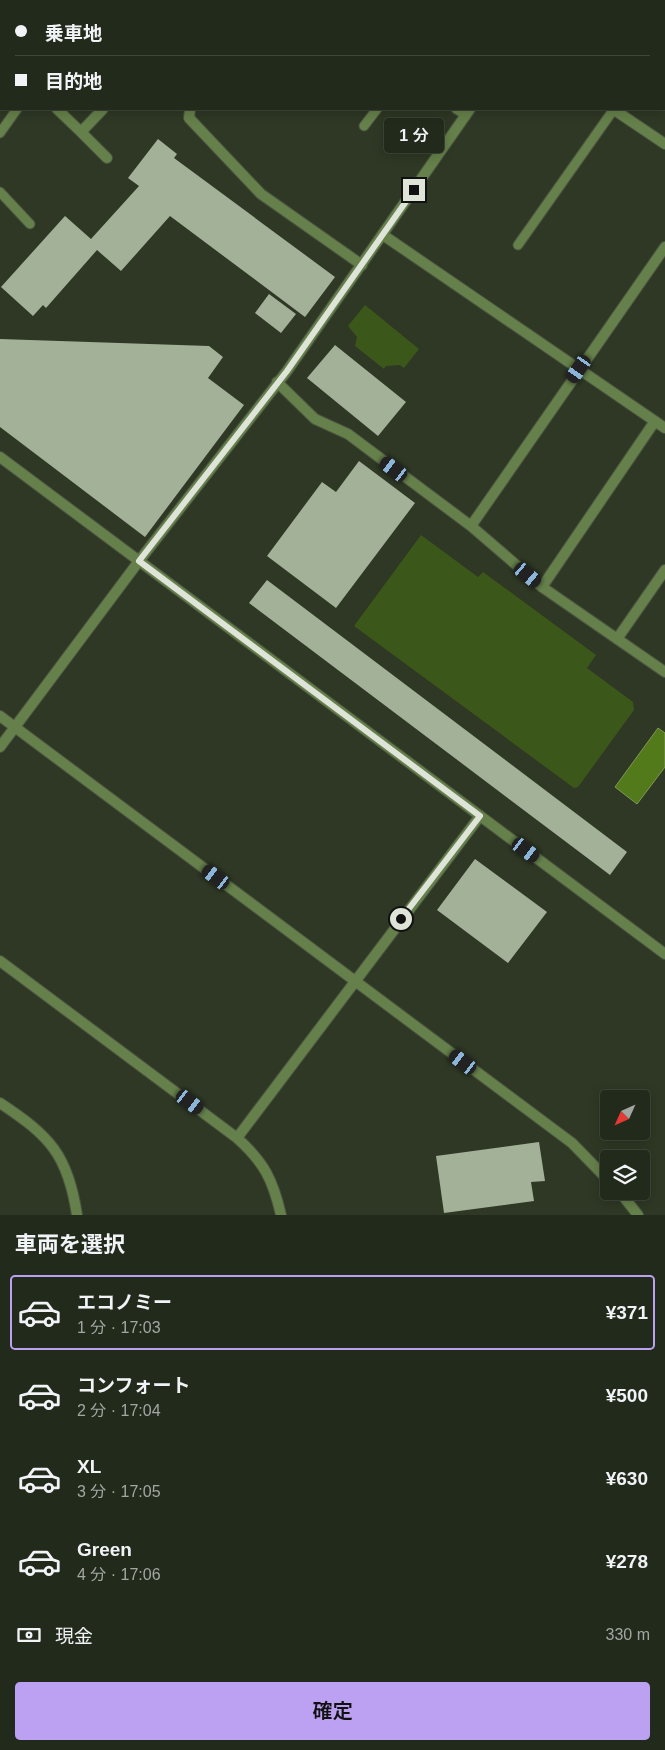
<!DOCTYPE html>
<html lang="ja">
<head>
<meta charset="utf-8">
<style>
  :root { --surface:#222a1b; --page:#2a3224; --text:#f1f3f6; --muted:#a2a7a3; --line:#3f463a; --accent:#bca0f2 }
  body { margin:0; font-family:Helvetica,"Noto Sans JP",sans-serif; background:var(--page); color:var(--text); height:100vh; display:flex; flex-direction:column; font-size:19px; white-space:nowrap }
  * { box-sizing:border-box; margin:0 }
  p { font-size:16px; color:var(--muted) }
  .icon { flex:none; width:28px; height:28px; fill:none; stroke:currentColor; stroke-width:2; stroke-linecap:round; stroke-linejoin:round }
  .map { position:relative; height:1215px; overflow:hidden }
  .details { display:flex; flex-direction:column; background:var(--surface); flex:1 }
  .details>* { flex:none }
  .guide { position:absolute; left:0px; top:0px; width:665px; height:110px; box-shadow:0 2px 12px #0003,0 0 0 1px var(--line); display:grid; align-content:center; height:110px; padding:0 15px; background:var(--surface) }
  .needle { width:32px; rotate:225deg }
  .buttons { position:absolute; left:600px; top:1090px; display:grid; gap:10px }
  .buttons a { display:grid; place-items:center; width:50px; height:50px; border-radius:5px; background:var(--surface); box-shadow:0 2px 12px #0003,0 0 0 1px var(--line); font-size:25px }
  .end { position:absolute; width:22px; height:22px; margin:-11px; border:6px solid #dee5d8; background:#111; box-shadow:0 0 0 2px #111 }
  .from { border-radius:50% }
  .bubble { position:absolute; height:35px; border-radius:5px; background:var(--surface); box-shadow:0 2px 12px #0003,0 0 0 1px var(--line); font-size:16px; font-weight:600; line-height:35px; text-align:center }
  .car { position:absolute; width:15px; height:30px; margin:-15px -8px; border-radius:6px; box-shadow:0 0 4px 1px #0007; background:linear-gradient(#222 24%,#8ab4d8 0 40%,#222 0 76%,#8ab4d8 0 86%,#222 0) }
  .guide b { display:flex; align-items:center; gap:18px; height:48px; font-size:19px }
  .guide b+b { border-top:1px solid var(--line) }
  .guide i { width:12px; height:12px; background:var(--text) }
  ul { padding:0; list-style:none }
  li { display:flex; align-items:center; gap:15px; height:75px; margin:0 10px 8px; padding:0 5px; border:2px solid transparent; border-radius:5px }
  li div { flex:1 }
  li b { display:block; font-size:19px }
  li em { font-style:normal; font-weight:600 }
  li.active { border-color:var(--accent) }
  li>.icon { width:45px; height:45px; stroke-width:1.5 }
  h2 { padding:0 15px; font-size:22px; line-height:60px }
  .pay { display:flex; align-items:center; gap:12px; height:55px; padding:0 15px; font-size:19px }
  .pay p { margin-inline-start:auto }
  .primary-button { display:flex; gap:10px; margin-top:auto; padding:10px 15px }
  .primary-button a { flex:1; height:58px; border-radius:5px; background:var(--accent); color:#111; font-size:20px; font-weight:600; line-height:58px; text-align:center }
  .map>svg:first-child { display:block }
  .green { fill:#3c571a }
  .water { fill:#527a1b; stroke:#7c9a54 }
  .building { fill:#a4b199 }
  .lines { fill:none; stroke-linecap:round; stroke-linejoin:round }
  .service-casing { stroke:#4a5441; stroke-width:11 }
  .minor-casing { stroke:#4a5441; stroke-width:12 }
  .tertiary-casing { stroke:#4a5441; stroke-width:12 }
  .service { stroke:#65804a; stroke-width:9 }
  .minor { stroke:#65804a; stroke-width:10 }
  .tertiary { stroke:#65804a; stroke-width:10 }
  .route { stroke:#dee5d8; stroke-width:6 }
</style>
</head>
<body>
<div class="map">
<svg width="665" height="1215" viewBox="0 0 665 1215">
  <rect width="100%" height="100%" fill="#2e3824"/>
  <path class="green" d="M365 305 419 349 404 368 400 365 386 366 384 369 355 346 357 337 348 326Z
    M421 535 478 577 483 572 596 655 587 668 633 702 634 710 578 787 574 788 354 626Z"/>
  <path class="water" d="M658 728 665 733V767L637 804 615 787Z"/>
  <path class="building" d="M158 139 177 154 174 158 335 277 305 317 170 216 121 271 97 250 46 308 43 305 33 316 1 287 65 216 91 239 139 186 128 178Z
    M269 294 296 314 281 333 255 313Z
    M0 339 209 346 223 357 208 378 244 405 145 537 0 427Z
    M335 345 406 402 378 436 307 378Z
    M359 461 415 503 336 608 267 556 322 482 336 492Z
    M267 580 627 852 610 875 249 603Z
    M475 859 547 912 508 963 437 910Z
    M539 1142 545 1181 531 1182 534 1201 444 1213 436 1156Z"/>
  <g class="lines">
    <g class="service-casing">
      <path id="service" d="M664 35 665 33
        M456 109 466 115
        M364 126 377 109
        M0 133 17 109
        M0 192 30 224
        M518 245 614 109"/>
    </g>
    <g class="minor-casing">
      <path id="minor" d="M183 0 184 1
        M459 0 461 1
        M330 1 331 0
        M0 51 1 53
        M57 109 81 132 103 109
        M190 109 189 118 261 194 362 265
        M613 109 665 144
        M81 132 107 158
        M383 235 665 428
        M277 382 315 419 348 434 471 526 542 587 665 672
        M471 526 665 247
        M542 587 655 421
        M617 639 665 570
        M0 716 572 1143 609 1181
        M0 747 139 561
        M0 961 237 1138 480 816
        M0 1103C50 1136 68 1155 77 1215
        M237 1138C264 1162 273 1180 281 1215
        M619 1191 638 1215"/>
    </g>
    <g class="tertiary-casing">
      <path id="tertiary" d="M545 1 546 0
        M0 457 665 954
        M139 561 287 371 470 109"/>
    </g>
    <use href="#service" class="service"/>
    <use href="#minor" class="minor"/>
    <use href="#tertiary" class="tertiary"/>
  </g>
  <g class="lines">
    <path class="route" d="M401 919 480 816 139 561 287 371 414 190"/>
  </g>
</svg>
<div class="buttons">
<a><svg class="needle" viewBox="-14 -14 28 28"><path d="M0-13l5 13h-10z" fill="#e53935"/><path d="M0 13l5-13h-10z" fill="#a2a7a3"/></svg></a>
<a><svg class="icon" aria-label="layers" viewBox="0 0 24 24"><path d="M12 4l9 5-9 5-9-5zM3 14l9 5 9-5"/></svg></a>
</div>
<i class="end from" style="left:401px;top:919px"></i>
<i class="end" style="left:414px;top:190px"></i>
<div class="bubble" style="left:384px;top:118px;width:60px">1 分</div>
<i class="car" style="left:579px;top:369px;rotate:215deg"></i>
<i class="car" style="left:394px;top:469px;rotate:307deg"></i>
<i class="car" style="left:528px;top:575px;rotate:130deg"></i>
<i class="car" style="left:526px;top:850px;rotate:127deg"></i>
<i class="car" style="left:216px;top:877px;rotate:307deg"></i>
<i class="car" style="left:463px;top:1062px;rotate:307deg"></i>
<i class="car" style="left:190px;top:1102px;rotate:127deg"></i>
<div class="guide">
<b><i class="from"></i>乗車地</b>
<b><i></i>目的地</b>
</div>
</div>
<section class="details">
<h2>車両を選択</h2>
<ul>
<li class="active"><svg class="icon" aria-label="car" viewBox="0 0 24 24"><path d="M5 17H2v-5l4-1 3-4h7l3 4 3 1v5h-3M9 17h6M6 11h13"/><circle cx="7" cy="17" r="2"/><circle cx="17" cy="17" r="2"/></svg><div><b>エコノミー</b><p>1 分 · 17:03</p></div><em>¥371</em></li>
<li><svg class="icon" aria-label="car" viewBox="0 0 24 24"><path d="M5 17H2v-5l4-1 3-4h7l3 4 3 1v5h-3M9 17h6M6 11h13"/><circle cx="7" cy="17" r="2"/><circle cx="17" cy="17" r="2"/></svg><div><b>コンフォート</b><p>2 分 · 17:04</p></div><em>¥500</em></li>
<li><svg class="icon" aria-label="car" viewBox="0 0 24 24"><path d="M5 17H2v-5l4-1 3-4h7l3 4 3 1v5h-3M9 17h6M6 11h13"/><circle cx="7" cy="17" r="2"/><circle cx="17" cy="17" r="2"/></svg><div><b>XL</b><p>3 分 · 17:05</p></div><em>¥630</em></li>
<li><svg class="icon" aria-label="car" viewBox="0 0 24 24"><path d="M5 17H2v-5l4-1 3-4h7l3 4 3 1v5h-3M9 17h6M6 11h13"/><circle cx="7" cy="17" r="2"/><circle cx="17" cy="17" r="2"/></svg><div><b>Green</b><p>4 分 · 17:06</p></div><em>¥278</em></li>
</ul>
<div class="pay"><svg class="icon" aria-label="cash" viewBox="0 0 24 24"><path d="M3 7h18v10H3z"/><circle cx="12" cy="12" r="2"/></svg>現金<p>330 m</p></div>
<div class="primary-button"><a>確定</a></div>
</section>
</body>
</html>
